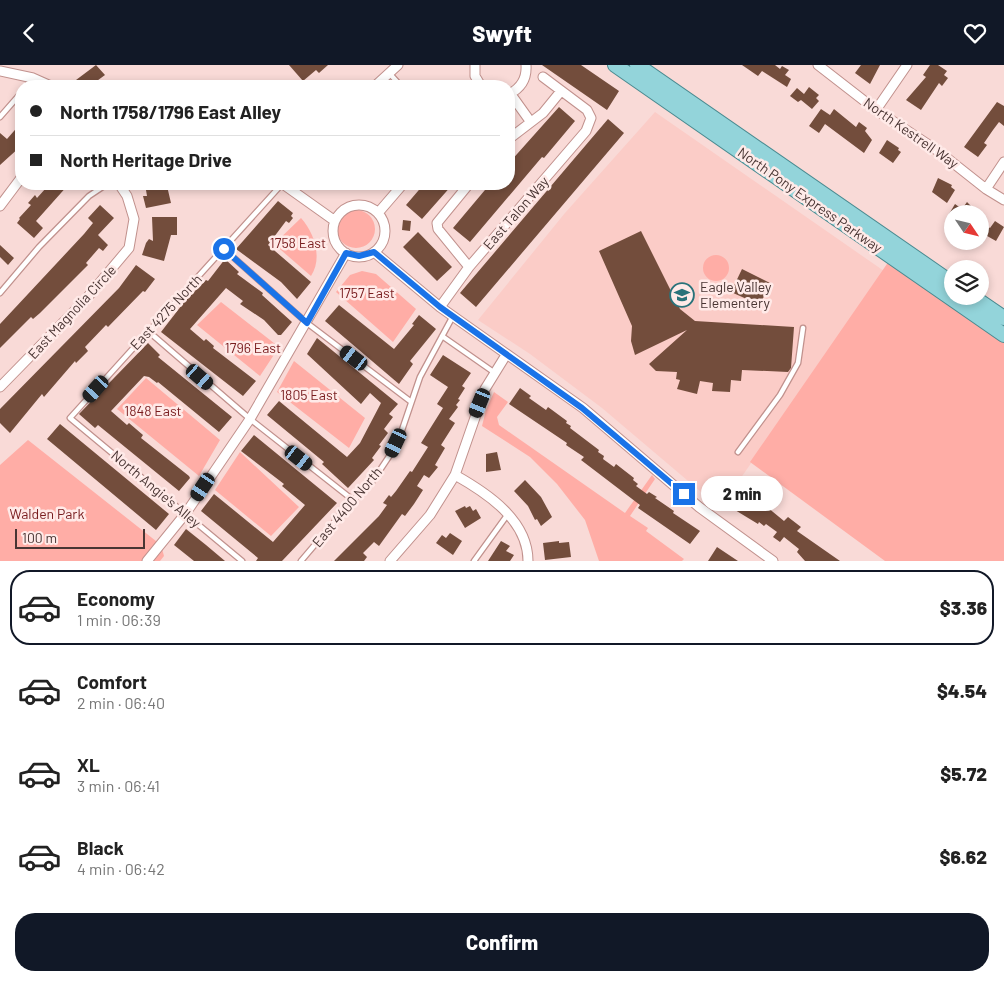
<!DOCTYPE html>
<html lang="en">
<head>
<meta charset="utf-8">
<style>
  :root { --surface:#fff; --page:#f6f6f6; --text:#222; --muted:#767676; --line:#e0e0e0; --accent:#111827 }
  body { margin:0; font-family:Barlow,sans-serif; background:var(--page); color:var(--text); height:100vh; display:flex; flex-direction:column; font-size:19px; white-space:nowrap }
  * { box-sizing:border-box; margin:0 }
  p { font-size:16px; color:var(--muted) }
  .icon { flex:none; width:28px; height:28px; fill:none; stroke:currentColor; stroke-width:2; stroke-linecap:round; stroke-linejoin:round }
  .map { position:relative; height:496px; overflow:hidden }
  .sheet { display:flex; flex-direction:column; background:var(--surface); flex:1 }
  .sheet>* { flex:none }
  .top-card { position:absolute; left:15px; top:15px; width:500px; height:110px; border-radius:20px; box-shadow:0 2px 8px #0003; display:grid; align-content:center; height:110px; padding:0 15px; background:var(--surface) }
  .needle { width:32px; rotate:125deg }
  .buttons { position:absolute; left:944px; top:140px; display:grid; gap:10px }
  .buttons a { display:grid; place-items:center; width:45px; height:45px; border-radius:50%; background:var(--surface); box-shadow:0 2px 8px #0003; font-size:25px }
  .scale { position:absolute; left:15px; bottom:12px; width:130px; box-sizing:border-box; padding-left:5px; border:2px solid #493533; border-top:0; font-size:14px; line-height:18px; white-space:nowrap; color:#493533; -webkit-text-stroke:4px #ffeae8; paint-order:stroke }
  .end { position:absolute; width:22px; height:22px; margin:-11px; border:6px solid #1a73e8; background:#fff; box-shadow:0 0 0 2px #fff }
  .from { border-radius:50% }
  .bubble { position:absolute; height:35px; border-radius:18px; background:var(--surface); box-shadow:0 2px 8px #0003; font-size:16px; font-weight:800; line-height:35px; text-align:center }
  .car { position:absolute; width:15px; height:30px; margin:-15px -8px; border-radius:6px; box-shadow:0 0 4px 1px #0007; background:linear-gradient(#222 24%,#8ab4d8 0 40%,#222 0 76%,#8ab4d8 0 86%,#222 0) }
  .top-card b { display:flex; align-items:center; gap:18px; height:48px; font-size:19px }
  .top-card b+b { border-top:1px solid var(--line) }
  .top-card i { width:12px; height:12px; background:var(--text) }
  ul { padding:9px 0 0; list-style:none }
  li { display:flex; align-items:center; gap:15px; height:75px; margin:0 10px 8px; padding:0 5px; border:2px solid transparent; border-radius:20px }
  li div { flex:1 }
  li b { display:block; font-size:19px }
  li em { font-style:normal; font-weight:800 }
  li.current { border-color:var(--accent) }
  li>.icon { width:45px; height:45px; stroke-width:1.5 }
  .cta { display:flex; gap:10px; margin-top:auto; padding:10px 15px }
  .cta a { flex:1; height:58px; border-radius:20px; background:var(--accent); color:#fff; font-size:20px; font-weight:800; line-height:58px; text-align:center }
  header { display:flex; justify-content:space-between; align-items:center; height:65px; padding:0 15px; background:var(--accent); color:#fff; font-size:22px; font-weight:800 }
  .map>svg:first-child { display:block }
  .built { fill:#fbccc7 }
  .green { fill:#ffada6 }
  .building { fill:#734d3c }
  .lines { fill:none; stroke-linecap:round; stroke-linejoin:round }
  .lane-casing { stroke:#c1918d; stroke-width:7 }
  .street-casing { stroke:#c1918d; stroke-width:11 }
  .primary-casing { stroke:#4a8a90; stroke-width:16 }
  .lane { stroke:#fff; stroke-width:4.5 }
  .street { stroke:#fff; stroke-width:9 }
  .primary { stroke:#93d4da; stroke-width:14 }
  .route { stroke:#1a73e8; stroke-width:6 }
  .labels { text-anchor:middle; stroke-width:5; stroke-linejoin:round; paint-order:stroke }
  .street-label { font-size:14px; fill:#493533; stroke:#ffeae8 }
  .park-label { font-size:14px; fill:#791c1e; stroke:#ffeae8 }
  .poi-label { font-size:14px; fill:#493533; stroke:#ffeae8; text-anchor:start }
</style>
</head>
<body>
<header><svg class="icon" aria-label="back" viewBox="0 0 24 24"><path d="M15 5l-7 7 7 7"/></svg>Swyft<svg class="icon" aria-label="heart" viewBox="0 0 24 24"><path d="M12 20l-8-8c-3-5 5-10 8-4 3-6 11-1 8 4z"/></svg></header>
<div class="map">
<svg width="1004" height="496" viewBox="0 0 1004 496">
  <rect width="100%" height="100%" fill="#f9dad7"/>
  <path class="built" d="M655 47 884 206 720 443 602 343 530 289 478 255 565 148Z"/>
  <path class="green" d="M337 164a19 19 0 1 1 38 0a19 19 0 1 1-38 0Z
    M301 153C314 167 323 193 311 211L274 179Z
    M703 203a13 13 0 1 1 26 0a13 13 0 1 1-26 0Z
    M889 196 1004 278V496H885L750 397Z
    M362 206 376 209 416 244 393 277 336 227 350 210Z
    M221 237 279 282 260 311 197 260Z
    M294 296 365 353 349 383 277 327Z
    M146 313 220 375 199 411 117 344Z
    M494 327 508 337 497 352 499 360 625 448 652 410 655 414 630 451 648 463 646 466 684 494 682 496H599L585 455 557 419 530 392 482 361 486 345Z
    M28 375 161 480 164 491 160 496H0V400Z
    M240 387 299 442 271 471 215 425Z"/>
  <path class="building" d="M96 0 105 10 90 21H81L76 15Z
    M289 0H328L319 8 316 5 303 16Z
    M542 0H581L619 26 607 45Z
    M742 0H775L780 4 782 1 789 5 785 10 791 14 787 22 762 6 758 11Z
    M861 0H880L870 19 855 8Z
    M930 0H938L947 6 944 10 948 13 942 21 939 18 921 45 906 35 926 12 923 10Z
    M809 22 819 30 816 33 819 36 812 44 801 35 798 37 790 31 797 23 804 29Z
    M997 37 1004 41V61L999 57 993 65 984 78 987 80 978 92 964 82Z
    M559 42 575 56 544 93 542 92 470 177 453 163 490 119H509V98Z
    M821 44 830 50 834 44 856 62 859 57 867 63 865 66 872 75 864 88 825 59 819 68 809 61Z
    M608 54 624 68 476 242 460 228Z
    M21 58V81L0 100V68L7 74Z
    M887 75 899 83 898 85 901 87 893 98 879 88Z
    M938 113 952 120 951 122 955 125 947 138 932 127Z
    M42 119H69L36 156 43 163 34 173 17 158 20 154 19 153 31 140 28 138 35 130 37 133 46 123Z
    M424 119H453L422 154 406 140Z
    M167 121 171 138 146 143 143 131H147L146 125Z
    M278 136 293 148 291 151 293 153 289 158 286 156 268 180 311 217 297 234 281 217 236 184Z
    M967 137 979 149H949L955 139 962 144Z
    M100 140 114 153 98 170 108 180 103 186 99 183 86 198 88 200 40 248 33 254 31 252 0 283V259L84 169 93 158 88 153Z
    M152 152H177V170H171L164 196 142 190 146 178 149 174 153 176Z
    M403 155 411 156 410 166 402 165Z
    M995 156 1004 162 996 176 980 167 982 158 990 163Z
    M641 166 680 244 695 256 794 262 791 303 788 307 742 305 741 316 731 315 730 327 712 326 713 318 700 316 697 329 677 324 680 315 676 314 677 307 656 306 649 299 687 265 635 290 631 276 632 261 599 186Z
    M418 167 452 202 437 216 403 182Z
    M0 180 14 193 8 200 0 192Z
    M225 194 239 207 237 209 263 228 262 230 292 257 281 270H278L264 255 240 239 243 236 226 223 190 264 204 276 206 274 214 281 213 283 256 316 243 331 161 267 185 236 206 215 208 216Z
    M136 200 155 214 145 227 143 226 108 262 106 260 85 282 88 286 76 298 75 296 44 332 42 329 10 368 0 358V344L119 223Z
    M742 204 770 218 760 240 731 227Z
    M339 240 394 284 414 260 412 259 419 250 436 264 410 296 413 299 399 319 325 256Z
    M317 273 398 339 389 349 393 352 384 364 388 368 379 380 381 381 372 393 374 395 348 423 322 399 324 397 267 350 279 336 347 392 360 378 381 338 370 328 361 339 307 289Z
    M148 278 160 290 158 292 232 352 219 367 158 317 157 318 149 312 144 311 111 346 127 360 129 358 143 370 141 373 189 411 190 413 179 426 98 360 95 363 79 349Z
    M443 290 471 308 462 321 465 323 458 334 460 335 456 340 458 342 449 354 455 358 441 380 445 383 435 400 438 402 429 413 424 410 417 421 423 425 414 439 405 451 402 449 379 481 374 477 363 488 367 492 364 496H334L379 451 387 440 383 438 389 430 391 432 396 426 410 406 412 407 428 382 421 378 443 343 437 339 448 322 430 310Z
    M520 323 531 331 529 333 546 345 548 342 567 356 566 358 571 361 570 363 599 385 598 387 604 391 603 394 614 402 616 399 634 413 633 415 638 419 636 421 647 429 649 427 657 432 655 433 674 446 673 448 700 466 690 479 638 443 640 440 581 395 584 392 566 380 567 378 509 339Z
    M60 359 169 449 156 465 47 374Z
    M254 370 337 438 282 496H256L258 493 201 446 214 429 273 477 305 440 282 421 284 419 241 386Z
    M497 387 501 405 486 407V389Z
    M525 415 541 432 552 452 541 461 537 454 535 455 528 441 514 426Z
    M739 419 784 456 788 452 801 462 797 466 840 496H805L797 487 799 484 784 472 780 477 773 472 777 467 766 459 764 461 759 457 758 459 735 445 739 440 729 433Z
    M465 441 466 443 470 441 473 446 476 444 481 453 465 463 455 446Z
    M186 464 206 480 225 496H194L174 480Z
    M450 468 462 476 453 490 436 478 442 470 446 473Z
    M501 476 510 481 506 486 514 490 510 496H488Z
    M559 476V478L569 477 571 492 545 495 543 478Z
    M717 482 738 496H708Z"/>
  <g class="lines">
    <g class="lane-casing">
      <path id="lane" d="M389 8 401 21
        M27 21 33 13
        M0 52 21 28
        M224 184 307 258 410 336
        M0 228 39 182 89 131 107 119
        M148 266 250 354 353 435
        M442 271 495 308
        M738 387 780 330 798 298 803 263
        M242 496 70 353 282 119
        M301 496 353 435 372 417 390 390 402 365 420 312 453 251
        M474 496 508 449"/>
    </g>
    <g class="street-casing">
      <path id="street" d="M475 0V11L481 21
        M818 0 876 45 938 86 986 124 1004 135
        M0 6 33 13 51 21
        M375 21 398 0
        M510 28 530 56
        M509 29C521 23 527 14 526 0
        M876 45 907 0
        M509 74 543 48 561 26
        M283 119 335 156
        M986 124 1004 97
        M333 166a26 26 0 1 1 52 0a26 26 0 1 1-52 0Z
        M0 141 21 113
        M378 148 403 119
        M374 187 440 242 583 343 699 442 773 496
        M469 202 438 164 437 158 469 119
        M440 242 469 202 586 66 591 53 587 45 543 12
        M0 322 86 234 129 183 134 154 127 131 119 119
        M455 410C487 428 528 455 528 496
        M147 496 186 448 250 354 346 188
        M390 496 430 450 455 410 485 324 506 290"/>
    </g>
    <g class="primary-casing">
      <path id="primary" d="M615 0 1004 270
        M637 0 952 218
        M972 231 1004 253"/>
    </g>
    <use href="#lane" class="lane"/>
    <use href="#street" class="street"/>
    <use href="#primary" class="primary"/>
  </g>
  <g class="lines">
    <path class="route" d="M224 184 307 258 346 188 359 191 374 187 440 242 582 343 684 429"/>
  </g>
  <defs>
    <g id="school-ring" transform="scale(1.25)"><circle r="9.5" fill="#ffeae8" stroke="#29727a" stroke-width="1.5"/><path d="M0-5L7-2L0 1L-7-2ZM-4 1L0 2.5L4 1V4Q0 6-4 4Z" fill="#29727a"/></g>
  </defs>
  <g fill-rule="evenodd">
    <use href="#school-ring" x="682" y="230"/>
  </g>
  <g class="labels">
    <g class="street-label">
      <text transform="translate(911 68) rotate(35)" y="5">North Kestrell Way</text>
      <text transform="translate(810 135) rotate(35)" y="5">North Pony Express Parkway</text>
      <text transform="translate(516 148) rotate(-49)" y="5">East Talon Way</text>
      <text transform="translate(72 247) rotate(-47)" y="5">East Magnolia Circle</text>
      <text transform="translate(166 247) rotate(-47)" y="5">East 4275 North</text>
      <text transform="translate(156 424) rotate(40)" y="5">North Angie's Alley</text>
      <text transform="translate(347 442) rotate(-50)" y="5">East 4400 North</text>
    </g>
    <g class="park-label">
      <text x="298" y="183">1758 East</text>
      <text x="367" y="233">1757 East</text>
      <text x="253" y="288">1796 East</text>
      <text x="309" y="335">1805 East</text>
      <text x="153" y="351">1848 East</text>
      <text x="47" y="454">Walden Park</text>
    </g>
    <g class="poi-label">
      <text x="700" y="227">Eagle Valley<tspan x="700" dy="16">Elementery</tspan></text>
    </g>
  </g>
</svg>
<div class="buttons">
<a><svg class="needle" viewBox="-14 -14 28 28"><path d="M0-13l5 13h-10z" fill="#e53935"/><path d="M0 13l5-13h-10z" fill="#767676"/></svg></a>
<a><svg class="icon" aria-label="layers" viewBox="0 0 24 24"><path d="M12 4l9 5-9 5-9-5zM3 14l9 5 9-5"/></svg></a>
</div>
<div class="scale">100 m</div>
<i class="end from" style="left:224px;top:184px"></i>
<i class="end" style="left:684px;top:429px"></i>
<div class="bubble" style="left:701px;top:411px;width:82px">2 min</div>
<i class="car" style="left:354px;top:293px;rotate:307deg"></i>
<i class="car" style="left:200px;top:312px;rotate:131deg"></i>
<i class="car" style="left:96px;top:324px;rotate:222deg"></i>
<i class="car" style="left:480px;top:338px;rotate:202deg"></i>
<i class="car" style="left:396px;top:378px;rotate:205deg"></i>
<i class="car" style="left:299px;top:393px;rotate:128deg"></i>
<i class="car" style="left:203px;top:422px;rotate:214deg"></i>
<div class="top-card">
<b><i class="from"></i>North 1758/1796 East Alley</b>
<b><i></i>North Heritage Drive</b>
</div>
</div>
<section class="sheet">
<ul>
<li class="current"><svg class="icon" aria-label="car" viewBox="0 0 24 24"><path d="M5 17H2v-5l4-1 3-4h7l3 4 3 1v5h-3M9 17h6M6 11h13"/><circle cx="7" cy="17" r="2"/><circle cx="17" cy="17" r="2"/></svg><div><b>Economy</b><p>1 min · 06:39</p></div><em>$3.36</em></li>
<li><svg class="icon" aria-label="car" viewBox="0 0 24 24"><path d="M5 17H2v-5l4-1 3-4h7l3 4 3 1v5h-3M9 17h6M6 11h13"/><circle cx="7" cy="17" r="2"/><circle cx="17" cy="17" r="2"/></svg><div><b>Comfort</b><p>2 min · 06:40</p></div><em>$4.54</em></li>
<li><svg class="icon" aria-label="car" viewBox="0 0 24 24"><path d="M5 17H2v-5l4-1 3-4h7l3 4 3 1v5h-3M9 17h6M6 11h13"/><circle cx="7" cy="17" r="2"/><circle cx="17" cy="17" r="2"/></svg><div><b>XL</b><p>3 min · 06:41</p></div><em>$5.72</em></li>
<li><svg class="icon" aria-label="car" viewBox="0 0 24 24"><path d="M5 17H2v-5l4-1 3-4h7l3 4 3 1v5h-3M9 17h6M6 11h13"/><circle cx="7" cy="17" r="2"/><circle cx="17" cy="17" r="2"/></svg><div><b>Black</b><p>4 min · 06:42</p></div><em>$6.62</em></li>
</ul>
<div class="cta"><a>Confirm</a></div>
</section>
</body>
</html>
